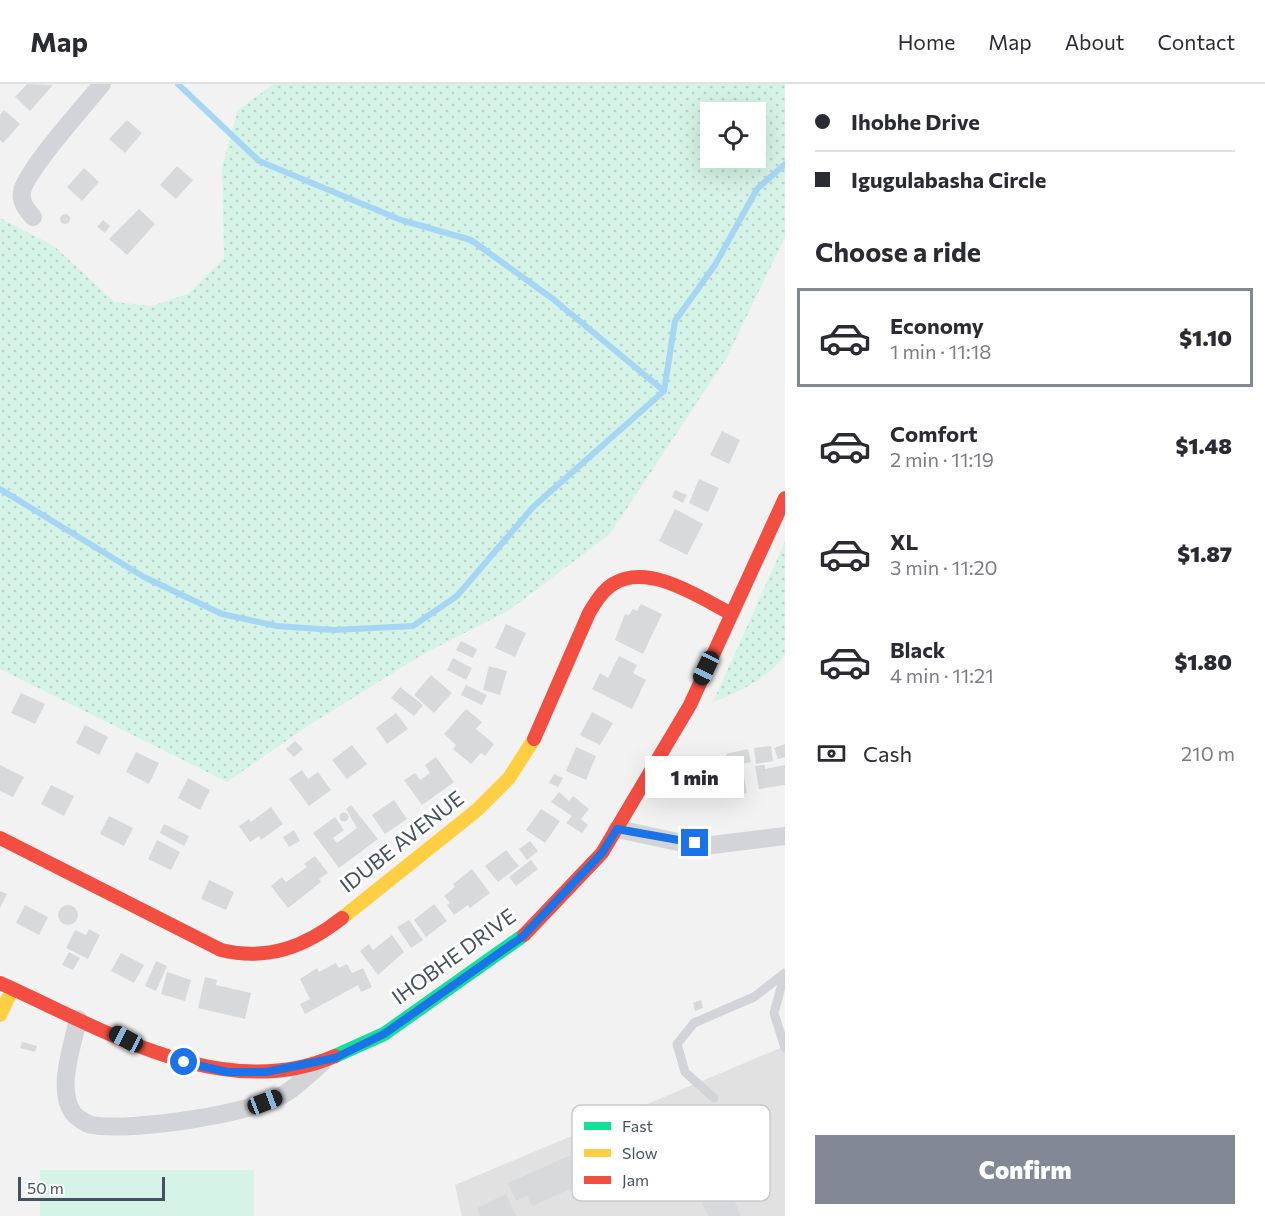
<!DOCTYPE html>
<html lang="en">
<head>
<meta charset="utf-8">
<style>
  :root { --surface:#fff; --page:#f2f2f3; --text:#2b2b33; --muted:#7c7c81; --line:#e1e1e2; --accent:#838994 }
  body { margin:0; font-family:Commissioner,sans-serif; background:var(--page); color:var(--text); height:100vh; display:flex; flex-direction:column; font-size:22px; white-space:nowrap }
  * { box-sizing:border-box; margin:0 }
  p { font-size:20px; color:var(--muted) }
  .icon { flex:none; width:33px; height:33px; fill:none; stroke:currentColor; stroke-width:2; stroke-linecap:round; stroke-linejoin:round }
  .map { position:relative; flex:1; overflow:hidden }
  .side { display:flex; flex-direction:column; background:var(--surface); width:480px }
  .side>* { flex:none }
  .guide { display:grid; align-content:center; height:132px; padding:0 30px; background:var(--surface) }
  .tools { position:absolute; left:700px; top:18px; display:grid; gap:12px }
  .tools a { display:grid; place-items:center; width:66px; height:66px; border-radius:0px; background:var(--surface); box-shadow:0 6px 24px #0002; font-size:30px }
  .scale { position:absolute; left:18px; bottom:15px; width:147px; box-sizing:border-box; padding-left:6px; border:3px solid #475061; border-top:0; font-size:16px; line-height:21px; white-space:nowrap; color:#475061; -webkit-text-stroke:4px #fff; paint-order:stroke }
  .end { position:absolute; width:27px; height:27px; margin:-14px; border:8px solid #1a73e8; background:#fff; box-shadow:0 0 0 3px #fff }
  .from { border-radius:50% }
  .bubble { position:absolute; height:42px; border-radius:0px; background:var(--surface); box-shadow:0 6px 24px #0002; font-size:20px; font-weight:800; line-height:42px; text-align:center }
  .car { position:absolute; width:18px; height:36px; margin:-18px -9px; border-radius:8px; box-shadow:0 0 4px 2px #0007; background:linear-gradient(#222 24%,#8ab4d8 0 40%,#222 0 76%,#8ab4d8 0 86%,#222 0) }
  .guide b { display:flex; align-items:center; gap:21px; height:57px; font-size:22px }
  .guide b+b { border-top:2px solid var(--line) }
  .guide i { width:15px; height:15px; background:var(--text) }
  ul { padding:0; list-style:none }
  li { display:flex; align-items:center; gap:18px; height:99px; margin:0 12px 9px; padding:0 18px; border:3px solid transparent; border-radius:0px }
  li div { flex:1 }
  li b { display:block; font-size:22px }
  li em { font-style:normal; font-weight:800 }
  li.current { border-color:var(--accent) }
  li>.icon { width:54px; height:54px; stroke-width:1.5 }
  h2 { padding:0 30px; font-size:27px; line-height:72px }
  .pay { display:flex; align-items:center; gap:15px; height:66px; padding:0 30px; font-size:22px }
  .pay p { margin-inline-start:auto }
  .action { display:flex; gap:12px; margin-top:auto; padding:12px 30px }
  .action a { flex:1; height:69px; border-radius:0px; background:var(--accent); color:#fff; font-size:24px; font-weight:800; line-height:69px; text-align:center }
  header { display:flex; align-items:center; gap:36px; box-sizing:border-box; height:84px; padding:0 30px; background:var(--surface); border-bottom:2px solid var(--line) }
  header strong { font-size:28px }
  nav { display:flex; gap:33px; margin-inline-start:auto; font-size:21px }
  main { display:flex; flex:1; min-height:0 }
  .map>svg:first-child { display:block }
  .education { fill:#e1e1e2 }
  .grass { fill:url(#grass-dots); fill-rule:evenodd }
  .pitch { fill:#d5f3e6 }
  .lines { fill:none; stroke-linecap:round; stroke-linejoin:round }
  .stream { stroke:#a7d6f4; stroke-width:6 }
  .building { fill:#d8d9db }
  .lane { stroke:#d3d4d8; stroke-width:9 }
  .street { stroke:#d3d4d8; stroke-width:18 }
  .fast { stroke:#16e098; stroke-width:14 }
  .slow { stroke:#ffcf43; stroke-width:14 }
  .jam { stroke:#f24e42; stroke-width:14 }
  .route { stroke:#1a73e8; stroke-width:8 }
  .labels { text-anchor:middle; stroke-width:6; stroke-linejoin:round; paint-order:stroke }
  .street-label { font-size:21px; fill:#475061; stroke:#fff }
  .key { fill:#fff; stroke:#c8cad0; stroke-width:1.5 }
  .key-label { font-size:16px; fill:#475061 }
</style>
</head>
<body>
<header>
<strong>Map</strong>
<nav><a>Home</a><a>Map</a><a>About</a><a>Contact</a></nav>
</header>
<main>
<div class="map">
<svg width="785" height="1132" viewBox="0 0 785 1132">
  <defs>
    <pattern id="grass-dots" width="8" height="8" patternUnits="userSpaceOnUse" patternTransform="scale(1.5)"><rect width="8" height="8" fill="#d5f3e6"/><path d="M2 2h.1M6 6h.1" fill="none" stroke="#b8d2c8" stroke-width="1.8" stroke-linecap="round"/></pattern>
  </defs>
  <rect width="100%" height="100%" fill="#f3f2f2"/>
  <path class="education" d="M785 962V1132H462L455 1101Z"/>
  <path class="grass" d="M274 0H785V153L727 273 610 450 508 527 425 569 303 645 227 698 0 585V134L54 162 115 218 152 222 188 210 224 174 222 83 238 26ZM756 28V74H711V28Z
    M785 458V571C769 594 739 608 713 618Z"/>
  <path class="pitch" d="M40 1086H254V1132H40Z"/>
  <g class="lines">
    <path class="stream" d="M178 0 259 77 401 136 471 156 553 215 664 307
      M0 405 144 493 222 530 277 542 334 546 413 542 457 512 533 423 664 307 675 237 715 181 757 105 785 80"/>
  </g>
  <path class="building" d="M27 0 53 1 30 27 15 13Z
    M4 26 20 40 3 59 0 56V31Z
    M127 36 142 49 125 69 109 55Z
    M177 82 193 96 176 115 160 101Z
    M84 84 99 98 82 117 67 103Z
    M139 125 155 140 127 171 109 155Z
    M60 135a5 5 0 1 1 10 0a5 5 0 1 1-10 0Z
    M103 136 110 142 105 149 97 143Z
    M722 347 740 356 729 380 710 371Z
    M699 395 719 404 708 428 689 419Z
    M675 406 687 411 683 419 672 413Z
    M675 425 703 440 687 471 659 457Z
    M641 520 662 530 643 570 615 556 625 530 629 531 633 525 637 527Z
    M506 540 526 549 515 573 495 564Z
    M461 557 477 565 473 574 456 566Z
    M619 572 637 581 633 589 646 596 632 625 592 605 600 589 608 594Z
    M453 574 472 584 466 596 447 586Z
    M489 582 507 587 500 611 483 606Z
    M431 591 452 609 434 629 414 611Z
    M466 601 487 611 482 621 461 611Z
    M400 603 423 621 414 632 391 614Z
    M21 609 45 620 35 640 11 629Z
    M466 625 482 638 476 645 494 660 485 672 481 669 471 680 453 665 456 661 444 650Z
    M592 628 613 639 600 661 580 651Z
    M396 629 408 645 387 660 376 644Z
    M85 641 108 653 99 671 76 659Z
    M295 657 303 665 294 673 286 665Z
    M785 660V673L778 675 774 664Z
    M352 661 367 680 347 695 332 676Z
    M771 662 773 677 756 680 754 664Z
    M576 663 596 672 586 696 566 687Z
    M748 665 751 678 729 683 726 670Z
    M136 668 159 679 149 700 126 688Z
    M436 673 454 698 422 721 404 696 415 689 420 696 430 689 425 681Z
    M0 681 24 693 13 713 0 707Z
    M765 681V685L785 681V701L759 705 755 682Z
    M302 686 308 695 318 688 331 706 309 722 289 695Z
    M743 688 747 709 720 714 717 692Z
    M554 690 563 694 558 703 549 699Z
    M188 694 210 706 200 726 178 714Z
    M51 701 74 712 64 732 41 720Z
    M559 708 569 717 573 712 589 725 581 735 588 741 582 749 566 739 572 732 551 718Z
    M394 716 407 735 385 750 372 731Z
    M351 721 378 755 339 784 313 749 335 733 344 746 333 754 337 759 357 744 346 725Z
    M271 723 283 740 261 756 259 752 250 758 239 742 249 735 251 738Z
    M541 725 560 737 545 759 526 746Z
    M339.5 733a4.5 4.5 0 1 1 9 0a4.5 4.5 0 1 1-9 0Z
    M109 732 133 744 124 762 100 750Z
    M164 740 189 752 184 762 160 749Z
    M294 746 300 757 289 763 283 753Z
    M157 756 180 768 171 786 148 775Z
    M530 757 538 767 527 776 519 765Z
    M506 766 519 782 498 798 485 782Z
    M315 772 328 789 319 795 321 798 288 824 271 802 282 793 286 798 307 783 304 780Z
    M531 776 538 785 516 802 509 793Z
    M472 785 490 809 470 824 468 821 454 831 447 821 450 819 444 812 455 803 453 800Z
    M209 796 234 808 226 826 201 815Z
    M0 807 7 810 0 824Z
    M434 820 447 837 426 853 414 836Z
    M25 821 48 833 39 851 16 839Z
    M58 831a10 10 0 1 1 20 0a10 10 0 1 1-20 0Z
    M409 836 423 856 411 864 397 843Z
    M89 845 100 851 88 875 66 864 75 846 86 851Z
    M392 851 404 868 378 891 360 867 369 860 373 866Z
    M69 868 80 874 73 886 62 881Z
    M121 869 144 881 134 899 111 887Z
    M156 877 167 882 156 907 145 902Z
    M336 879 339 884 347 880 352 889 363 884 372 903 361 908 358 901 305 930 300 920 310 915 300 895 317 884 319 888Z
    M167 888 191 896 185 917 161 910Z
    M205 893 217 896 216 901 251 909 245 935 198 924Z
    M701 916 703 924 695 927 693 919Z
    M22 958 37 962 35 968 20 964Z
    M691 1021 741 1132H708L665 1033Z
    M661 1031 673 1059 532 1122 527 1111 516 1117 508 1099Z
    M506 1110 516 1132H480L477 1124Z"/>
  <g class="lines">
    <path class="lane" d="M785 889 774 929 785 964
      M714 1014 685 988 677 960 694 939 754 913 785 889"/>
    <path class="street" d="M33 133C27 126 20 118 22 108 25 87 86 20 102 0
      M617 745 678 758 712 761 785 752
      M78 935C73 961 56 1005 73 1029 77 1034 87 1040 92 1041 131 1048 253 1030 286 1009 299 1001 310 989 322 979"/>
    <path class="fast" d="M335 972 384 950 524 851"/>
    <path class="slow" d="M342 834 477 726 509 694 534 655
      M0 931 12 906"/>
    <path class="jam" d="M534 655 589 529C595 519 602 507 613 500 649 478 700 514 732 530
      M0 754 221 866C268 877 305 863 342 834
      M524 851 602 769 690 621 785 414
      M0 899C101 944 222 1021 335 972"/>
  </g>
  <g class="lines">
    <path class="route" d="M184 978 227 988H266L335 974 384 950 522 853 602 769 617 745 695 759"/>
  </g>
  <g class="labels">
    <g class="street-label">
      <text transform="translate(402 758) rotate(-38)" y="7">IDUBE AVENUE</text>
      <text transform="translate(454 873) rotate(-36)" y="7">IHOBHE DRIVE</text>
    </g>
  </g>
  <rect x="572" y="1021" width="198" height="96" rx="9" class="key"/>
  <rect x="584" y="1038" width="27" height="8" fill="#16e098"/>
  <rect x="584" y="1065" width="27" height="8" fill="#ffcf43"/>
  <rect x="584" y="1092" width="27" height="8" fill="#f24e42"/>
  <g class="key-label">
    <text x="622" y="1048">Fast</text>
    <text x="622" y="1075">Slow</text>
    <text x="622" y="1102">Jam</text>
  </g>
</svg>
<div class="tools">
<a><svg class="icon" aria-label="locate" viewBox="0 0 24 24"><circle cx="12" cy="12" r="6"/><path d="M12 2v4M12 18v4M2 12h4M18 12h4"/></svg></a>
</div>
<div class="scale">50 m</div>
<i class="end from" style="left:184px;top:978px"></i>
<i class="end" style="left:695px;top:759px"></i>
<div class="bubble" style="left:645px;top:672px;width:99px">1 min</div>
<i class="car" style="left:706px;top:584px;rotate:205deg"></i>
<i class="car" style="left:126px;top:955px;rotate:298deg"></i>
<i class="car" style="left:265px;top:1018px;rotate:69deg"></i>
</div>
<section class="side">
<div class="guide">
<b><i class="from"></i>Ihobhe Drive</b>
<b><i></i>Igugulabasha Circle</b>
</div>
<h2>Choose a ride</h2>
<ul>
<li class="current"><svg class="icon" aria-label="car" viewBox="0 0 24 24"><path d="M5 17H2v-5l4-1 3-4h7l3 4 3 1v5h-3M9 17h6M6 11h13"/><circle cx="7" cy="17" r="2"/><circle cx="17" cy="17" r="2"/></svg><div><b>Economy</b><p>1 min · 11:18</p></div><em>$1.10</em></li>
<li><svg class="icon" aria-label="car" viewBox="0 0 24 24"><path d="M5 17H2v-5l4-1 3-4h7l3 4 3 1v5h-3M9 17h6M6 11h13"/><circle cx="7" cy="17" r="2"/><circle cx="17" cy="17" r="2"/></svg><div><b>Comfort</b><p>2 min · 11:19</p></div><em>$1.48</em></li>
<li><svg class="icon" aria-label="car" viewBox="0 0 24 24"><path d="M5 17H2v-5l4-1 3-4h7l3 4 3 1v5h-3M9 17h6M6 11h13"/><circle cx="7" cy="17" r="2"/><circle cx="17" cy="17" r="2"/></svg><div><b>XL</b><p>3 min · 11:20</p></div><em>$1.87</em></li>
<li><svg class="icon" aria-label="car" viewBox="0 0 24 24"><path d="M5 17H2v-5l4-1 3-4h7l3 4 3 1v5h-3M9 17h6M6 11h13"/><circle cx="7" cy="17" r="2"/><circle cx="17" cy="17" r="2"/></svg><div><b>Black</b><p>4 min · 11:21</p></div><em>$1.80</em></li>
</ul>
<div class="pay"><svg class="icon" aria-label="cash" viewBox="0 0 24 24"><path d="M3 7h18v10H3z"/><circle cx="12" cy="12" r="2"/></svg>Cash<p>210 m</p></div>
<div class="action"><a>Confirm</a></div>
</section>
</main>
</body>
</html>
